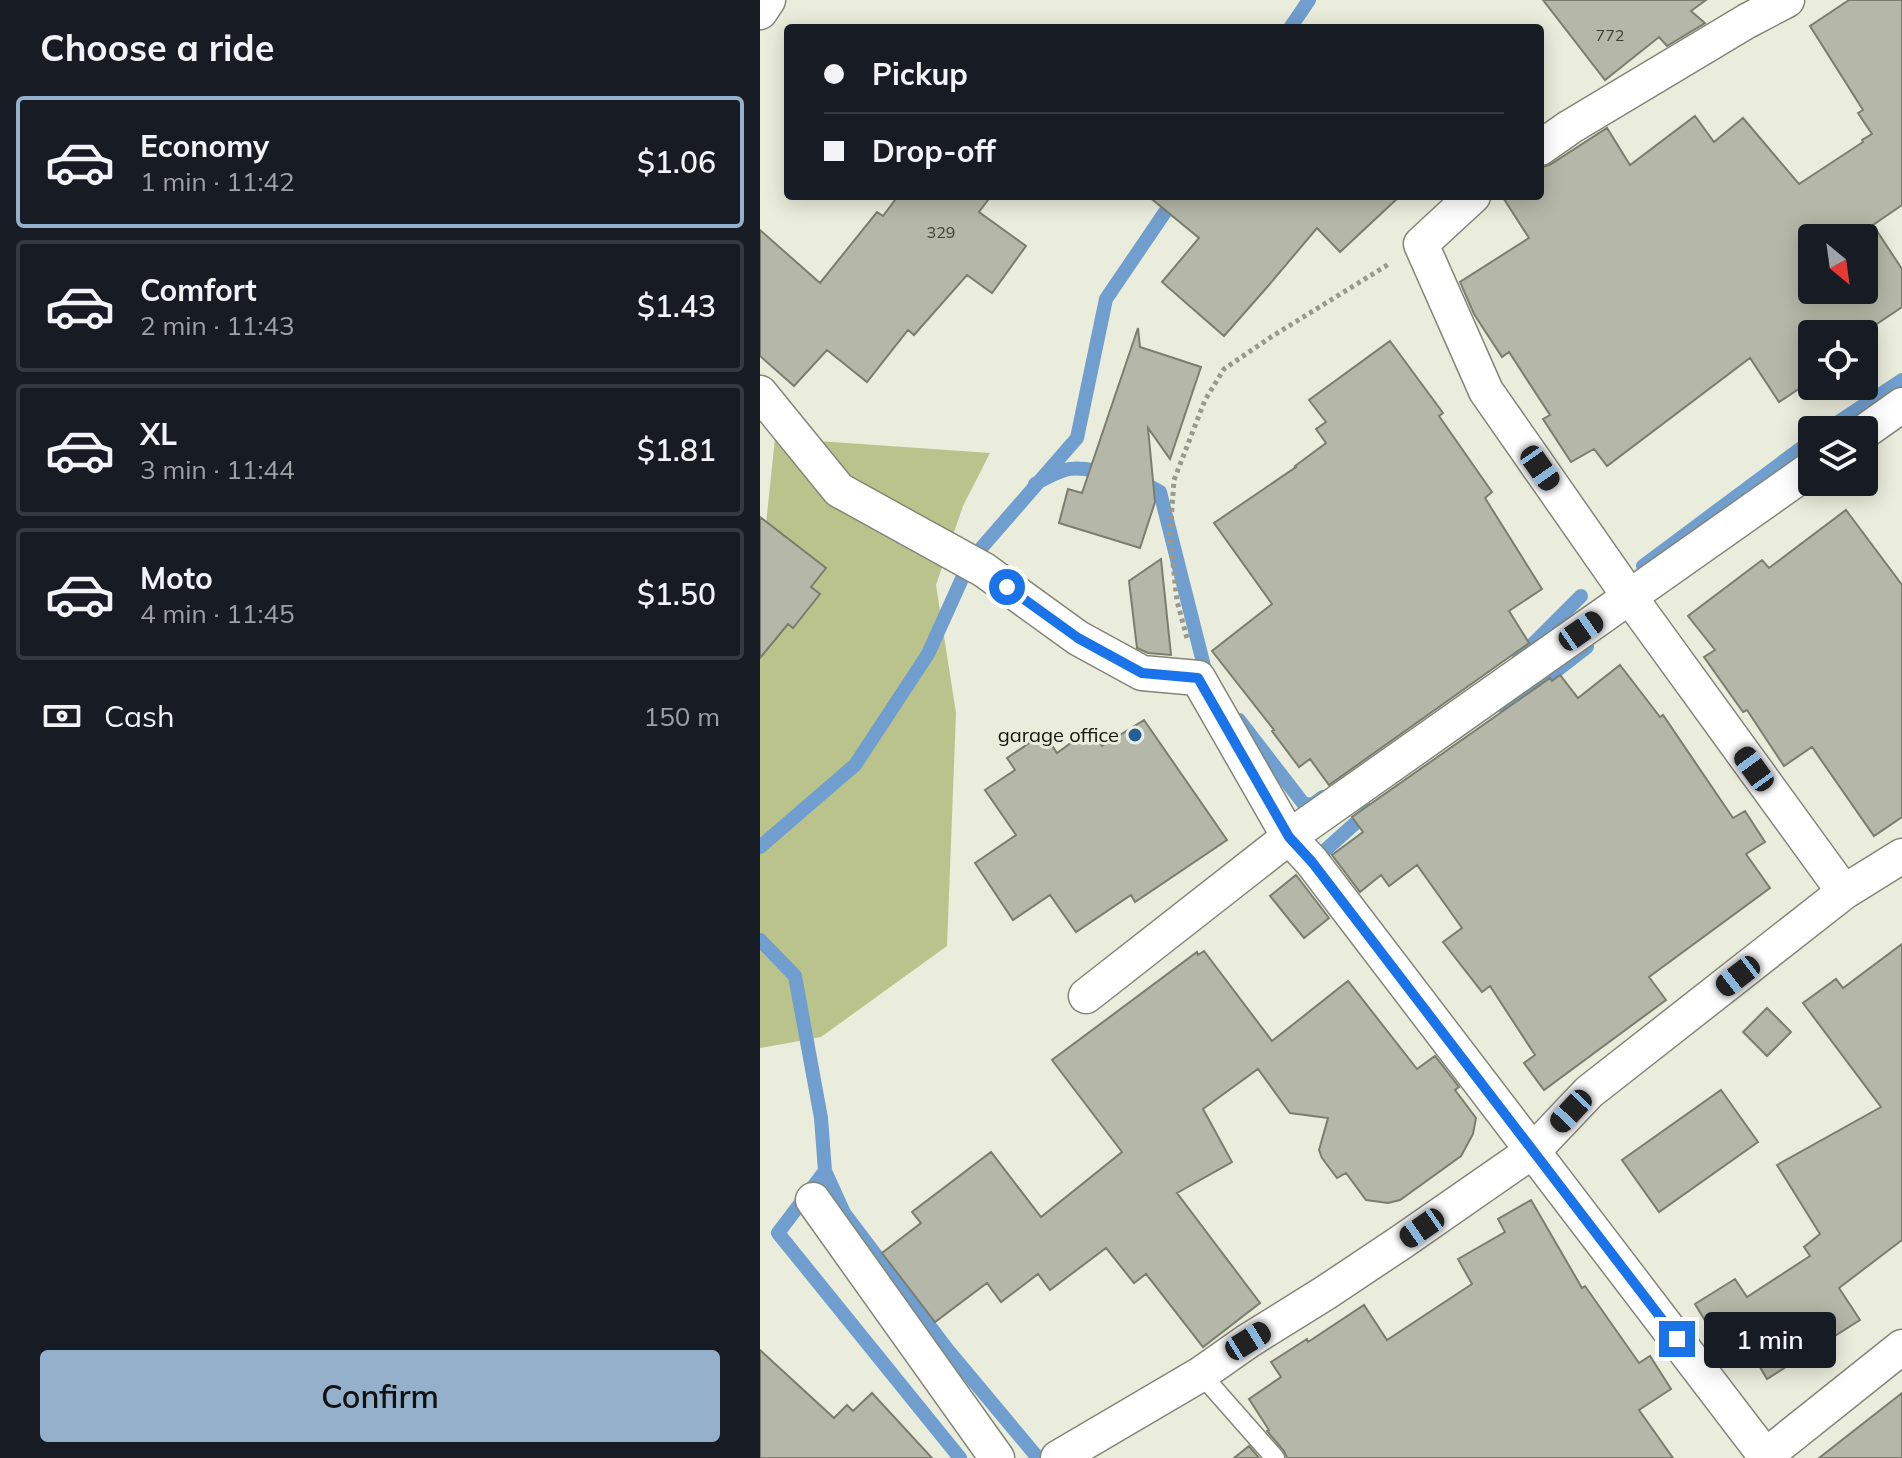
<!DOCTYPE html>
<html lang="en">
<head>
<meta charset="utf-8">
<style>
  :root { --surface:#171b24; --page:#242831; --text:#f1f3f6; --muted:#9ea1a6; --line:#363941; --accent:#95b0cb }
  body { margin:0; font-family:Mulish,sans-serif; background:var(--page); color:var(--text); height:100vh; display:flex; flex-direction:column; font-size:30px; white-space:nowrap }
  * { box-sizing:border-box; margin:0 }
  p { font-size:26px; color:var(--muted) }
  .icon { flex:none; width:44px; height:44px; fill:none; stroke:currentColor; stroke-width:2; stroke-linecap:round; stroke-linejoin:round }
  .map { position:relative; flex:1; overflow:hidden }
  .sheet { display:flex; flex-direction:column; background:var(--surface); width:760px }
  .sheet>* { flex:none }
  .guide { position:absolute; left:24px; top:24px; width:760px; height:176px; border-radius:8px; box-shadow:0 4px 20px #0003; display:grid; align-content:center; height:176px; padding:0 40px; background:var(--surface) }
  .needle { width:52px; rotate:151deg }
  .buttons { position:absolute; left:1038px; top:224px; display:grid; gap:16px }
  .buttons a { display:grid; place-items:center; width:80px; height:80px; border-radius:8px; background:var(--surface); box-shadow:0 4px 20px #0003; font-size:40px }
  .end { position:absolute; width:36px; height:36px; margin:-18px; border:10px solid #1a73e8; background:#fff; box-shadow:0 0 0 4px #fff }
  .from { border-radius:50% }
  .bubble { position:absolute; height:56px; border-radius:8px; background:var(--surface); box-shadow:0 4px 20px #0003; font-size:26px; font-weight:600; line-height:56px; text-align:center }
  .car { position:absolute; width:24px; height:48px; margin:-24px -12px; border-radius:10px; box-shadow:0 0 6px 2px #0007; background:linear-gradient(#222 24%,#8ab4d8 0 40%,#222 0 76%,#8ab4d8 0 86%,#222 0) }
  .guide b { display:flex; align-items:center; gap:28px; height:76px; font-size:30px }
  .guide b+b { border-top:2px solid var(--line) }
  .guide i { width:20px; height:20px; background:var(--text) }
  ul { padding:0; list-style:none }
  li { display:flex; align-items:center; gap:24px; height:132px; margin:0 16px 12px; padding:0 24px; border:4px solid var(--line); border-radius:8px }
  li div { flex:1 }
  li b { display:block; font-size:30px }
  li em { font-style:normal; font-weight:600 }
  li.selected { border-color:var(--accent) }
  li>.icon { width:72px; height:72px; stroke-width:1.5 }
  h2 { padding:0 40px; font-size:36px; line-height:96px }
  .pay { display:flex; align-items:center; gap:20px; height:88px; padding:0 40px; font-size:30px }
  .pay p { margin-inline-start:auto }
  .cta { display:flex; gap:16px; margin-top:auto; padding:16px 40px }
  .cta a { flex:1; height:92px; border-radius:8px; background:var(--accent); color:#111; font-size:32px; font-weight:600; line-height:92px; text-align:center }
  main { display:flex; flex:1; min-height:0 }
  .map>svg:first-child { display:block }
  .green { fill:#bbc38c }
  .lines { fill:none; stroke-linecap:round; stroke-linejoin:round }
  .stream { stroke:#709ece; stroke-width:14 }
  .building { fill:#b5b8a8; stroke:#7b7e6f; stroke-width:2; fill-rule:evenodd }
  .lane-casing { stroke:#838677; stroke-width:21 }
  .street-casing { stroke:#838677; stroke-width:37 }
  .path { stroke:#989a8e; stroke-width:5; stroke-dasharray:4 4; stroke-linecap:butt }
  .lane { stroke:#fff; stroke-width:18 }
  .street { stroke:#fff; stroke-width:34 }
  .route { stroke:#1a73e8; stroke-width:10 }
  .poi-dot { fill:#245e96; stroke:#eaecdc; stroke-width:3 }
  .labels { text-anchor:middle; stroke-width:6; stroke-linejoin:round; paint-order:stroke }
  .number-label { font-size:16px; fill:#3e4038 }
  .poi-label { font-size:20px; fill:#171812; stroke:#eaecdc; text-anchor:end }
</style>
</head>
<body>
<main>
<section class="sheet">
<h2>Choose a ride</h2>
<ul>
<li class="selected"><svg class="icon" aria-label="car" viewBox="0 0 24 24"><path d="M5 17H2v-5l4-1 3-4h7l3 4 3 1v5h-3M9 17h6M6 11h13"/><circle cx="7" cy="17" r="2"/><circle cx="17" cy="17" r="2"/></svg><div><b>Economy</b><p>1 min · 11:42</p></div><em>$1.06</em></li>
<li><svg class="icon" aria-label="car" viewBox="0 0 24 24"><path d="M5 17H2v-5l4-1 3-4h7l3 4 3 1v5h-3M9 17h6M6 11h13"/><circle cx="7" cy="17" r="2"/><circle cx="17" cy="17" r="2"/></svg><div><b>Comfort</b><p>2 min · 11:43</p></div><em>$1.43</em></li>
<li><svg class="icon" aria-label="car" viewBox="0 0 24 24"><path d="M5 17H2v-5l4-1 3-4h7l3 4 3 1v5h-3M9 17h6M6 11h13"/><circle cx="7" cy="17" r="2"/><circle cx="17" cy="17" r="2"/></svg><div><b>XL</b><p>3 min · 11:44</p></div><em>$1.81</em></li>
<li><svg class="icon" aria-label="car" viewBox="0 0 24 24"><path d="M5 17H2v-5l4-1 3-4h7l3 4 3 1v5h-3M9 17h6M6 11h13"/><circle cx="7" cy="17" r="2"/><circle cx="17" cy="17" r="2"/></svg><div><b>Moto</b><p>4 min · 11:45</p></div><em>$1.50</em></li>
</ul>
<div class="pay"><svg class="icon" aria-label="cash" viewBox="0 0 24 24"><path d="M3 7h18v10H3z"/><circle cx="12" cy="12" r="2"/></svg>Cash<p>150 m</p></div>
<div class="cta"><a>Confirm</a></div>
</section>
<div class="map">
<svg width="1142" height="1458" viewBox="0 0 1142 1458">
  <rect width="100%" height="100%" fill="#eaecdc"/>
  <path class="green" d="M15 438 230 453 203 506 176 585 196 713 187 946 61 1037 0 1048V582Z"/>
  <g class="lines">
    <path class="stream" d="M530 28 549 0
      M1066 430 1142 380
      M380 481 400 492 447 678
      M275 484C309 465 311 466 349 473
      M883 566 1052 440
      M759 658 821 596
      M746 710 827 647
      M479 720 543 803 552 805 563 797
      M0 847 95 765 168 654 210 561 317 438 346 299 416 196
      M552 862 610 810
      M0 940 35 976 61 1118 65 1171 84 1213 187 1349 278 1458
      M65 1171 18 1233 200 1458"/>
  </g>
  <path class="building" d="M783 0H946L931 11 945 23 907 46 899 37 845 80Z
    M1089 0H1142V205L1113 225 1142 269V307L1102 334H1052V380L1019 402 990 358 847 466 834 449 811 462 783 419 790 415 749 352 742 357 714 314 700 282 769 238 742 196H780V168L791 164 847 128 870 165 935 116 954 142 983 118 1039 184 1103 142 1102 140 1112 134 1098 113 1103 110 1050 26ZM1052 238H1104V290H1052Z
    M138 196H231L219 212 266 246 232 293 207 275 154 335 148 330 107 382 67 350 34 386 0 356V230L60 283 117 212 123 216Z
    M388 196H640L580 252 557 228 509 285 464 336 402 282 439 238Z
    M378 328 380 347 441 367 410 459 388 428 395 502 380 548 299 523 308 489 322 493Z
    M630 341 683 413 679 416 732 492 725 498 782 589 749 611 769 643 569 785 550 759 539 767 512 731 514 730 452 651 512 604 454 523 536 467 535 466 566 443 556 429 566 422 549 400Z
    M1086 510 1142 585V817L1114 836 1052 747 1024 766 987 710 983 712 944 657 955 650 928 616 1002 560 1009 568Z
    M0 517 66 568 51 587 60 594 33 628 28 624 0 658Z
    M401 559 411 655 388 653 377 648 369 581Z
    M860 665 900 717 903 715 973 818 985 811 1005 842 986 854 1010 888 889 977 906 1000 784 1090 764 1063 775 1055 730 986 722 992 683 942 702 928 657 865 629 886 621 875 600 892 572 855 603 832 592 817 790 678 792 681 800 675 818 698Z
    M384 720 467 840 375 902 371 895 316 932 290 895 253 920 215 863 256 835 225 790 255 770 247 758 284 733 297 753 330 729 342 746Z
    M536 875 569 918 544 938 510 896Z
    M1142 944V1240L1079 1288 1100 1320 1007 1379 994 1357 983 1364 966 1338 958 1342 935 1304 975 1279 987 1297 1050 1256 1044 1247 1060 1234 1017 1165 1121 1107 1043 1003 1076 979 1083 988Z
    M444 951 512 1041 588 981 657 1069 675 1056 699 1087 695 1090 716 1118 713 1134 701 1156 640 1200 628 1203 606 1200 586 1173 577 1178 562 1158 559 1150 568 1118 530 1113 498 1069 443 1109 472 1162 417 1193 500 1303 443 1347 386 1274 374 1283 346 1248 290 1290 278 1274 241 1302 227 1283 175 1322 122 1253 161 1223 152 1212 231 1152 281 1217 362 1152 292 1060 437 952 438 955Z
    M1007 1008 1031 1032 1007 1056 983 1032Z
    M961 1090 998 1142 899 1212 862 1160Z
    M771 1200 822 1288 825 1286 879 1363 890 1356 911 1389 879 1410 913 1458H527L524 1451 507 1431 509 1430 489 1399 521 1377 511 1362 547 1339 548 1342 604 1305 627 1340 712 1284 698 1259 745 1232 738 1219Z
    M0 1350 74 1418 87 1405 93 1411 112 1393 172 1458H0Z
    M1142 1393V1458H1059Z
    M489 1446 499 1458H474Z"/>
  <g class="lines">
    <g class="lane-casing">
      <path id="lane" d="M441 1374 515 1458"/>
    </g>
    <g class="street-casing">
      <path id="street" d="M0 12 8 0
        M780 148 810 127 987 21 1027 0
        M713 196 661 244 726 391 869 596 1084 892
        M0 393 79 490 224 570 318 638 382 673 438 678 529 837 552 862 1007 1458
        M1104 432 1142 405
        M326 996 529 837 1052 468
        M53 1200 237 1458
        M298 1458 441 1374 488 1341 565 1293 640 1243 774 1150 829 1092 1084 892 1142 856
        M1003 1458 1142 1347"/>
    </g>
    <path class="path" d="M427 638 417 601 410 536 414 480 445 400 464 369 511 337 629 264"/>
    <use href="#lane" class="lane"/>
    <use href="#street" class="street"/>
  </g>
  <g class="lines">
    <path class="route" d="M247 587 318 638 382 673 438 678 529 837 552 862 917 1339"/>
  </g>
  <circle class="poi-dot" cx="375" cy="735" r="8"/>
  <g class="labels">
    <g class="number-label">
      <text x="850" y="41">772</text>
      <text x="181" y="238">329</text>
    </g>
    <g class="poi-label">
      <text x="359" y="742">garage office</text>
    </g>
  </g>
</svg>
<div class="buttons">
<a><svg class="needle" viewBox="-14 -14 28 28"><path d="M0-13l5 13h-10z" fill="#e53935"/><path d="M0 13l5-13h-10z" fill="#9ea1a6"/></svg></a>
<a><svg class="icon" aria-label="locate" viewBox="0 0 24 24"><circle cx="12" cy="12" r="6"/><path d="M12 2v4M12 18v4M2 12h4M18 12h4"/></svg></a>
<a><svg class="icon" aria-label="layers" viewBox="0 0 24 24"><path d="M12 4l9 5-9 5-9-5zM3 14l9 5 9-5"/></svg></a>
</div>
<i class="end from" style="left:247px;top:587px"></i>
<i class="end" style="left:917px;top:1339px"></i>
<div class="bubble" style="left:944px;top:1312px;width:132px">1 min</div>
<i class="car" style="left:780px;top:468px;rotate:145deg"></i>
<i class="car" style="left:821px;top:631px;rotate:55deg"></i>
<i class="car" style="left:994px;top:769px;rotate:324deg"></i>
<i class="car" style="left:978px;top:976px;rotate:232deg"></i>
<i class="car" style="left:811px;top:1111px;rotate:223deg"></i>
<i class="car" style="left:662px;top:1228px;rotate:235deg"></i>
<i class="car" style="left:488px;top:1341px;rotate:58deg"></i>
<div class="guide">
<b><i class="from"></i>Pickup</b>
<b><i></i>Drop-off</b>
</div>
</div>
</main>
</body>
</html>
